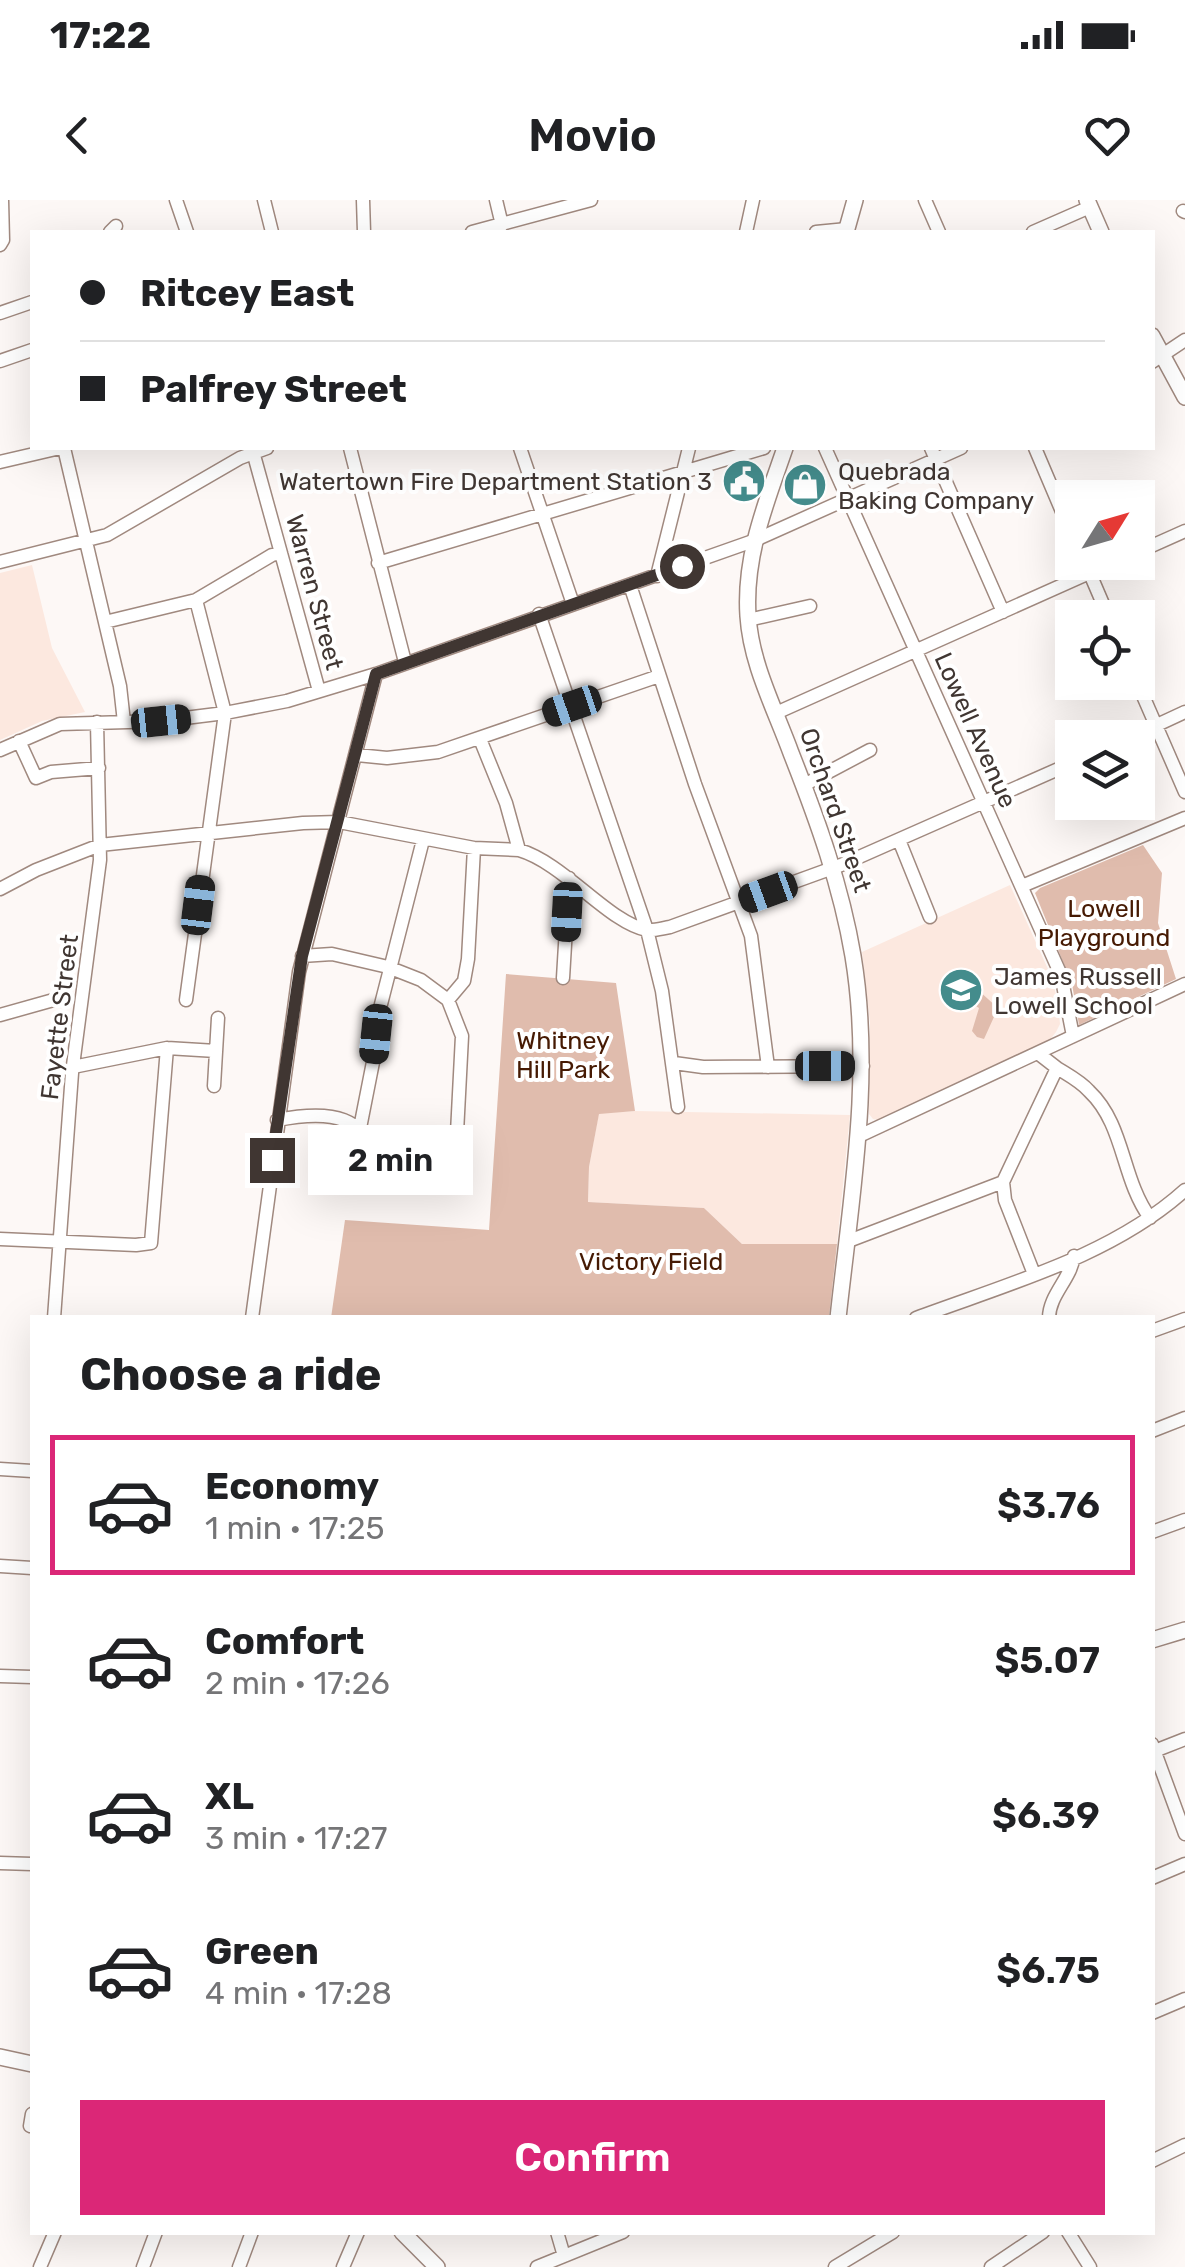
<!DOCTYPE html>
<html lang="en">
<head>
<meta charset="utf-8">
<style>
  :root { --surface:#fff; --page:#f2f2f2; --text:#202124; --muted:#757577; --line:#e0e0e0; --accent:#db2777 }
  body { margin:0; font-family:Rubik,sans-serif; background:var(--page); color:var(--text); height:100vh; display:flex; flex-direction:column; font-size:38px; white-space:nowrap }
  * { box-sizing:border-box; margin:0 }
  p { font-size:32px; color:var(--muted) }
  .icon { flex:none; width:55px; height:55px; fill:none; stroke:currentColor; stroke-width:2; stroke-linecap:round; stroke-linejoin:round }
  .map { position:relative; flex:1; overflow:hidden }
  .drawer { position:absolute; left:30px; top:1115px; width:1125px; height:920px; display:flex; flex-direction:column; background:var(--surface); border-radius:0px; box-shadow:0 10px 40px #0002 }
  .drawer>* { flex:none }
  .banner { position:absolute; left:30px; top:30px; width:1125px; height:220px; border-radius:0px; box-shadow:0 10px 40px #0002; display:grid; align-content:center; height:220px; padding:0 50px; background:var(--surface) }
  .needle { width:65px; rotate:53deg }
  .tools { position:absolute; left:1055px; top:280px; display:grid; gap:20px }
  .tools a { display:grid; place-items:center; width:100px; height:100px; border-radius:0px; background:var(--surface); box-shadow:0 10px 40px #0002; font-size:50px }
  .end { position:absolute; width:45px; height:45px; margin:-22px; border:12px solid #403632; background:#fff; box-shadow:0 0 0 5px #fff }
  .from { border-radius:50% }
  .bubble { position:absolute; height:70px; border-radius:0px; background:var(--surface); box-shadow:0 10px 40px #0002; font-size:32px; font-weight:600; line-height:70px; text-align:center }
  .car { position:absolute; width:30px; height:60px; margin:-30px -15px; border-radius:12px; box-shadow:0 0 8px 2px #0007; background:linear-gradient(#222 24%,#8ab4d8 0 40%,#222 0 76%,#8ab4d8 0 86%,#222 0) }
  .banner b { display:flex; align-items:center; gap:35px; height:95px; font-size:38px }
  .banner b+b { border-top:2px solid var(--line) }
  .banner i { width:25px; height:25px; background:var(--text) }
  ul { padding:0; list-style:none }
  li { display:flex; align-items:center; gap:30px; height:140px; margin:0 20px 15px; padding:0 30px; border:5px solid transparent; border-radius:0px }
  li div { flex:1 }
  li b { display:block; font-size:38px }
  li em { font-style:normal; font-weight:600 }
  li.current { border-color:var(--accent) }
  li>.icon { width:90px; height:90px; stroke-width:1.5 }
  h2 { padding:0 50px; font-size:45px; line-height:120px }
  .primary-button { display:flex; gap:20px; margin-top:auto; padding:20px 50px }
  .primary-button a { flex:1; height:115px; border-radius:0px; background:var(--accent); color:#fff; font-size:40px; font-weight:600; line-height:115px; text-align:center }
  .status { display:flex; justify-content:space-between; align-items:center; height:70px; padding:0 50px; background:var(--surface); direction:ltr }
  .status svg { height:28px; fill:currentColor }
  header { display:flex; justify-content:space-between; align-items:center; height:130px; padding:0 50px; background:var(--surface); font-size:45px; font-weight:600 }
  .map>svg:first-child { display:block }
  .built { fill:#fce8df }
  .green { fill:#e0bcad }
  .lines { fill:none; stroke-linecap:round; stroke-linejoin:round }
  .minor-casing { stroke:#a0897f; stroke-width:15 }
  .major-casing { stroke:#a0897f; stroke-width:18 }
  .minor { stroke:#fff; stroke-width:12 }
  .major { stroke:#fff; stroke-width:15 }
  .route { stroke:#403632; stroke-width:12 }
  .labels { text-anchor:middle; stroke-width:8; stroke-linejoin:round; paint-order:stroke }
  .poi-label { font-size:25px; fill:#403632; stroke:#fff; text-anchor:start }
  .street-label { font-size:25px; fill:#403632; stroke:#fff }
  .park-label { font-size:25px; fill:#461a03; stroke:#fff }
</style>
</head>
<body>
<div class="status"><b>17:22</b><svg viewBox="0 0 49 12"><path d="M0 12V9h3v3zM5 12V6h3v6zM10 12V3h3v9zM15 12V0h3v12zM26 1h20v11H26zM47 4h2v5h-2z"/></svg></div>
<header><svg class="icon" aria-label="back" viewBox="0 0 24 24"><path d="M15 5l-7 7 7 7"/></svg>Movio<svg class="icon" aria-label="heart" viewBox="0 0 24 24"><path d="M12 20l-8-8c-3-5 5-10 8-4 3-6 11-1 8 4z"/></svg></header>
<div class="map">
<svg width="1185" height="2067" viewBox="0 0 1185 2067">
  <rect width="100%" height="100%" fill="#fdf8f6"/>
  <path class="built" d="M32 365 52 448 85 512 42 521 0 540V373Z
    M1010 685 1052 778 1058 803 1060 824 1056 832 1048 842 1034 848 878 920 873 919 869 914 870 823 862 752Z
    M635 911 850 915 837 1044H742L704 1008 588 1002 589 967 599 913Z"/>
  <path class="green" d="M1143 645 1162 673 1158 723 1176 779 1079 825 1072 784 1035 693 1040 688Z
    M506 774 616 783 635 911 599 914 589 967 588 1002 704 1008 742 1044H837L829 1117 331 1118 345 1020 489 1030Z
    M978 790 998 808 984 839 977 837 972 831 979 808 971 803 969 798Z"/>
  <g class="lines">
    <g class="minor-casing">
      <path id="minor" d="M176 0 187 32
        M264 0 272 32
        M363 0 364 32
        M496 0 502 25
        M925 0 939 32
        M1183 11 1185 12
        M110 32 116 26
        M472 32 591 0
        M746 32 753 0
        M816 32 847 29
        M1033 32 1090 7
        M0 45 3 40 2 0
        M0 113 32 102
        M0 161 32 150
        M1152 162 1185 140
        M64 248 120 486 124 522
        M252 248 319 491
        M350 248 405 462
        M520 248 573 404
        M825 248 1061 775 1073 836
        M931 248 1003 412
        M1035 248 1072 335
        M0 262 60 248
        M1138 352 1185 331
        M0 362 107 335 240 258 267 248
        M1085 362 1109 418
        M378 363 764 248
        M657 376 689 248
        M630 385 695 584 751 736 768 867
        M539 414 647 730 662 791 678 907
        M748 420 810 406
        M105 422 196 400 272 355 281 353
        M1137 482 1185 592
        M776 513 1114 362
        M1129 538 1185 512
        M480 539 506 603 519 650C564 663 609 723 647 730 654 731 663 728 670 727L841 665 1072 563
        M19 541 36 578 51 572 99 568
        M0 550 60 524 161 521 225 513 287 501 376 474 753 341 961 248
        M357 555 387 558 438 552 659 476
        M804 585 870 550
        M899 640 930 717
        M1022 686 1185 618
        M0 689 36 670 100 645 303 623 339 622 474 648 519 650
        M563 778 569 678
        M186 800 225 513 196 400
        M448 800 464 781 468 759 474 648
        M0 815 57 799
        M674 863 703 867 863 866
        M73 867 167 848 216 851
        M1057 868C1068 875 1080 881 1089 891 1125 925 1121 978 1150 1018
        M214 886 218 818
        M277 920C384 899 354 958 423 986L441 981 447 976 456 952 462 836 448 800 421 780 388 767 332 754 302 756
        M360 928 374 857 379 812 423 640
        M857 937 1185 784
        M1003 982 1005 1000 1034 1074
        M0 1039 136 1045 151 1043 167 848
        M846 1042 1003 982 1057 868 1039 854
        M54 1118 72 873 100 660 97 522
        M252 1118 299 772 376 474
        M916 1118C1007 1084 1112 1056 1185 990
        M1049 1118C1049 1095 1071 1079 1074 1056
        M1152 1131 1185 1119
        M1152 1231 1185 1218
        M0 1269 32 1271
        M1152 1332 1185 1320
        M0 1366 32 1368
        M0 1476 32 1477
        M1152 1544 1185 1634
        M1152 1552 1185 1539
        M0 1663 32 1664
        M1152 1678 1185 1664
        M1152 1813 1185 1799
        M30 1926 32 1914
        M1152 1961 1185 1945
        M557 2032 564 2056
        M1068 2032 1090 2067
        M40 2067 55 2032
        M143 2067 156 2032
        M239 2067 252 2032
        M343 2067 358 2032
        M537 2067 623 2032
        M835 2067 893 2032
        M991 2067 1043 2032"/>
    </g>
    <g class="major-casing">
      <path id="major" d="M1087 0 1101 32
        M846 32 855 0
        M1152 136 1185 197
        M785 248C766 303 744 356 748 416 751 464 775 509 791 553 817 619 841 685 853 756 873 876 851 997 838 1118
        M1152 1440 1185 1430
        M0 1857 32 1864
        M402 2032 437 2067"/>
    </g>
    <use href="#minor" class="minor"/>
    <use href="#major" class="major"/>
  </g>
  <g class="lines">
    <path class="route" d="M272 960 302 756 376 474 682 366"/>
  </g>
  <defs>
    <g id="civic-disc" transform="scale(2.25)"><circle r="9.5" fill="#448c8c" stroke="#fff"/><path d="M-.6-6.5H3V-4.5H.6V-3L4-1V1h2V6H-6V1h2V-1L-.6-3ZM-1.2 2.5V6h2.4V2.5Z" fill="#fff"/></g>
    <g id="shop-disc" transform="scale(2.25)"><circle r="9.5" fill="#448c8c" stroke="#fff"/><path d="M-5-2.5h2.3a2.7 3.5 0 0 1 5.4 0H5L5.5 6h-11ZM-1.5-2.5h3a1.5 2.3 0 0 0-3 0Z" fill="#fff"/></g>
    <g id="school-disc" transform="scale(2.25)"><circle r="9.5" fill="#448c8c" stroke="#fff"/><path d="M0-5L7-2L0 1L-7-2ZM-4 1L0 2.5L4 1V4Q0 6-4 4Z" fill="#fff"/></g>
  </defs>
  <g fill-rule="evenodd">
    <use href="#civic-disc" x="744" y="281"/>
    <use href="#shop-disc" x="805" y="285"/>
    <use href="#school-disc" x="961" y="790"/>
  </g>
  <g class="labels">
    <g class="poi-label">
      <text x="838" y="280">Quebrada<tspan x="838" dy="29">Baking Company</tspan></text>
      <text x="712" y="290" text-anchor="end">Watertown Fire Department Station 3</text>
      <text x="994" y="785">James Russell<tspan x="994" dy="29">Lowell School</tspan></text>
    </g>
    <g class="street-label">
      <text transform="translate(315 392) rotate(75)" y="9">Warren Street</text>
      <text transform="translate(976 530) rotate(66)" y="9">Lowell Avenue</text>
      <text transform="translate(836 610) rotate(71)" y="9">Orchard Street</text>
      <text transform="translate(59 817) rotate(-83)" y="9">Fayette Street</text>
    </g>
    <g class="park-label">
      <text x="1104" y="717">Lowell<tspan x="1104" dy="29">Playground</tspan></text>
      <text x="563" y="849">Whitney<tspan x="563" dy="29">Hill Park</tspan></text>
      <text x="651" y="1070">Victory Field</text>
    </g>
  </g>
</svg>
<div class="tools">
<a><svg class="needle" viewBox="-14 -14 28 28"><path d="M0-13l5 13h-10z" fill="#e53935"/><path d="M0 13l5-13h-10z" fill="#757577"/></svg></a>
<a><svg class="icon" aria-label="locate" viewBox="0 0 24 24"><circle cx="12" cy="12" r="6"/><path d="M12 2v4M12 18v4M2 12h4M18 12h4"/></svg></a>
<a><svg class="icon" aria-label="layers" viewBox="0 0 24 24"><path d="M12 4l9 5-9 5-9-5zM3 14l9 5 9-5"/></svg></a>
</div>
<i class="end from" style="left:682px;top:366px"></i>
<i class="end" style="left:272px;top:960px"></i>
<div class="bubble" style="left:308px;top:925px;width:165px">2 min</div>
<i class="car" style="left:572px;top:506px;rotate:251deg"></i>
<i class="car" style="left:161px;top:521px;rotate:84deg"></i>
<i class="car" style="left:768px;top:692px;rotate:250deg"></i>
<i class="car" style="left:198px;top:705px;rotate:7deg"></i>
<i class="car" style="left:567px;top:712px;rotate:183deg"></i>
<i class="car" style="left:376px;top:834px;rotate:186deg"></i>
<i class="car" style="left:825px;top:866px;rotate:90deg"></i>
<div class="banner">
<b><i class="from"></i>Ritcey East</b>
<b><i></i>Palfrey Street</b>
</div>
<section class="drawer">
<h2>Choose a ride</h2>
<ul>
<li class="current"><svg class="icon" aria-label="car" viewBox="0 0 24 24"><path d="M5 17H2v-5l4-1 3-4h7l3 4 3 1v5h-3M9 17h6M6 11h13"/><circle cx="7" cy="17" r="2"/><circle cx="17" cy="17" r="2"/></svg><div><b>Economy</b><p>1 min · 17:25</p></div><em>$3.76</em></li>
<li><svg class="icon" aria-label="car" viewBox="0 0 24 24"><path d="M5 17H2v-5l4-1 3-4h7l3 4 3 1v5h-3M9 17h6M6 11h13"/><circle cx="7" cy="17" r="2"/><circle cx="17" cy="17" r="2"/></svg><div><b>Comfort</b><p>2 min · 17:26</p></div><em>$5.07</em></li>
<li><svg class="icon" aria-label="car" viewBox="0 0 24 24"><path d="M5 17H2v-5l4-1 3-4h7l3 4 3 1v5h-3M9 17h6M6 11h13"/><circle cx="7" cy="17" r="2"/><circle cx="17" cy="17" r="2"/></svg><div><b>XL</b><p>3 min · 17:27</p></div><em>$6.39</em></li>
<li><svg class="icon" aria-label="car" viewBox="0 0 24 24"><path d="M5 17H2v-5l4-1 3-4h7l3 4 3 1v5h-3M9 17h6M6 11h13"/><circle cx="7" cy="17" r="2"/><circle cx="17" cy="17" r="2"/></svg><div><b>Green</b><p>4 min · 17:28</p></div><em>$6.75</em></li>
</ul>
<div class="primary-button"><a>Confirm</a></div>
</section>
</div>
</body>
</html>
